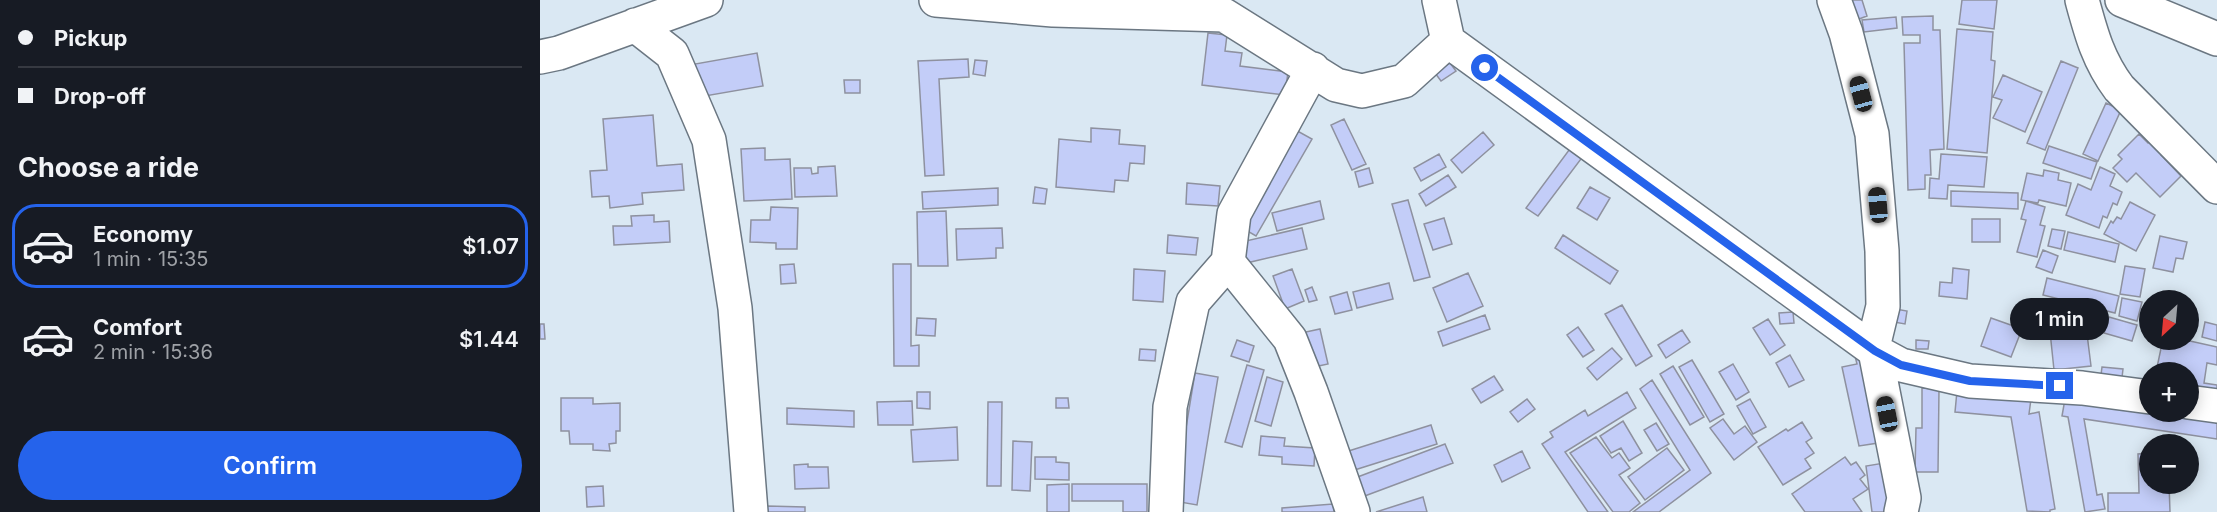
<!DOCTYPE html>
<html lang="en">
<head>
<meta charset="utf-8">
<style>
  :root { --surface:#171b24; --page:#20242c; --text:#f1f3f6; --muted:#9ea1a6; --line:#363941; --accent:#2563eb }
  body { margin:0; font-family:Inter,sans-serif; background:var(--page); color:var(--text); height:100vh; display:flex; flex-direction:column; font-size:22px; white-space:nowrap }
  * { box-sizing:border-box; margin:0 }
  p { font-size:20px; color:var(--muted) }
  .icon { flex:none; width:33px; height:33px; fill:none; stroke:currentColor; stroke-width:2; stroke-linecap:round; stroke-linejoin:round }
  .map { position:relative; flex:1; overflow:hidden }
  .details { display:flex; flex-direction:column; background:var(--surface); width:540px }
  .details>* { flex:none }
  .guide { display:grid; align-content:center; height:132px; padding:0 18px; background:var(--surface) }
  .needle { width:39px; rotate:206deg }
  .controls { position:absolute; left:1599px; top:290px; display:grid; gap:12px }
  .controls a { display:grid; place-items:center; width:60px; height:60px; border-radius:50%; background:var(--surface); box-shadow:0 3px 15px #0003; font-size:30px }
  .end { position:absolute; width:27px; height:27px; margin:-14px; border:8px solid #2563eb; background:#fff; box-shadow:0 0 0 3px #fff }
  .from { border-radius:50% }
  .bubble { position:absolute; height:42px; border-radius:21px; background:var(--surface); box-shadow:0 3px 15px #0003; font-size:20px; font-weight:600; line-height:42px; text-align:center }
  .car { position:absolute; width:18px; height:36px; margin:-18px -9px; border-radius:8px; box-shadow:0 0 4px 2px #0007; background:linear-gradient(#222 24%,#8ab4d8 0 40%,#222 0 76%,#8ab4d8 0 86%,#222 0) }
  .guide b { display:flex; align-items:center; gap:21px; height:57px; font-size:22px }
  .guide b+b { border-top:2px solid var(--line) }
  .guide i { width:15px; height:15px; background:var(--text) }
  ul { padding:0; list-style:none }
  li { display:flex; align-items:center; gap:18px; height:84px; margin:0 12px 9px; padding:0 6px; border:3px solid transparent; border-radius:24px }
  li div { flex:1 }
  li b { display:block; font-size:22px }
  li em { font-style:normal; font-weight:600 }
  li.selected { border-color:var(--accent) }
  li>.icon { width:54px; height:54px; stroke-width:1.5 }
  h2 { padding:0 18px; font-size:27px; line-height:72px }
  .button { display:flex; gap:12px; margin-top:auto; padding:12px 18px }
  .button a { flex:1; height:69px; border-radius:36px; background:var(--accent); color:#fff; font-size:24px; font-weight:600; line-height:69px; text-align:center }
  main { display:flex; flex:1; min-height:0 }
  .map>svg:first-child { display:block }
  .building { fill:#c3cdf8; stroke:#8e919f; stroke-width:1.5 }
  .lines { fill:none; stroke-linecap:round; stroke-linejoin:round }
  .minor-casing { stroke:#6b7782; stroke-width:36 }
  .minor { stroke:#fff; stroke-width:33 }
  .route { stroke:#2563eb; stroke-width:8 }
</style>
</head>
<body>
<main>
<section class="details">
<div class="guide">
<b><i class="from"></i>Pickup</b>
<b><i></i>Drop-off</b>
</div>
<h2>Choose a ride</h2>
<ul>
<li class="selected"><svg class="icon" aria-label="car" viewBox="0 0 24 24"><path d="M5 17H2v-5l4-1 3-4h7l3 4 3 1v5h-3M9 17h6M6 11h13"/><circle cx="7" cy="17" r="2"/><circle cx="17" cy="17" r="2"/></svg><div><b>Economy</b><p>1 min · 15:35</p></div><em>$1.07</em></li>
<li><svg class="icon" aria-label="car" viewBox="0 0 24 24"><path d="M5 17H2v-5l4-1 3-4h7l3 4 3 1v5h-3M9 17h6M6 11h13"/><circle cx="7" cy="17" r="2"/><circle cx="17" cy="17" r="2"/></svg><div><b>Comfort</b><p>2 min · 15:36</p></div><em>$1.44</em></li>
</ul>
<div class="button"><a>Confirm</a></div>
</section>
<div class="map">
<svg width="1677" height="512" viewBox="0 0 1677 512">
  <rect width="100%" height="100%" fill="#dae8f3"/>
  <path class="building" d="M1303 0H1322L1327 16 1311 22Z
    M1422 0H1457L1454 29 1419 24Z
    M1393 16V30H1400L1404 149 1390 150 1391 175H1385V189L1368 190 1364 43H1380V35H1363L1362 17Z
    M1356 17 1357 28 1324 32 1322 20Z
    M1417 29 1453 32 1451 60 1455 61 1447 153 1407 149Z
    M668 33 687 35 685 51 702 53 700 66 748 72 745 95 662 85Z
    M217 53 223 86 165 96 162 82 159 83 155 64Z
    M428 59 429 77 399 79 404 175 385 176 378 61Z
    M435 60 447 61 445 76 433 74Z
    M1521 61 1538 68 1505 150 1487 143Z
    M910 63 916 71 901 81 895 73Z
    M1463 75 1502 92 1485 132 1453 118 1462 100 1453 97Z
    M304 80H320V93H305Z
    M1566 103 1581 110 1558 161 1543 154Z
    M113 115 117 166 142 164 144 190 102 193 103 204 70 208 69 196 52 197 50 171 67 170 63 119Z
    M804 119 826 164 812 170 791 125Z
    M551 128 580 130 579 144 605 146 604 164 590 163 588 181 575 180 574 192 516 187 519 139 551 142Z
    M752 128 772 139 716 236 697 225Z
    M943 132 954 145 922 173 911 160Z
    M1599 134 1608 143 1614 138 1626 149 1621 155 1641 176 1620 197 1596 173 1587 182 1573 168 1582 159 1578 155Z
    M1035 142 1047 151 998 216 986 208Z
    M1509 146 1557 162 1551 179 1503 163Z
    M225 148V160L250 159 252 199 204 201 201 149Z
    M899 154 906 167 881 181 874 168Z
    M1401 154 1447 157 1444 187 1408 185 1407 199 1389 198 1390 178 1399 179Z
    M295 166 297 196 255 197 254 168H271L272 174 278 173V167Z
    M1560 167 1575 174 1570 186 1582 192 1577 205 1573 203 1567 218 1563 216 1559 228 1526 215 1538 184 1551 190Z
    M829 168 833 183 819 187 815 172Z
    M1504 170 1519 173 1518 180 1531 183 1526 206 1499 200 1498 203 1481 200 1487 173 1503 176Z
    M908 175 916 187 886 206 879 194Z
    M647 183 680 186 678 206 646 204Z
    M495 187 507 189 505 204 493 203Z
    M1050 187 1070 198 1057 220 1037 208Z
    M458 188V205L383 209 382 192Z
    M1411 191 1478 193V209L1411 206Z
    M868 200 890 277 874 281 852 204Z
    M780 201 784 219 737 231 732 213Z
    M1486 201 1505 207 1500 225 1505 226 1497 257 1477 252 1486 220 1481 219Z
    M1590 202 1615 215 1596 251 1564 234 1571 221 1573 223 1577 217 1581 219Z
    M231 207 258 208 257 249H236V243L210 242 211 220H230Z
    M406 211 408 266H378L377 212Z
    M114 215V222L129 221 130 242 74 245 73 226H92L91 216Z
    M904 218 912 244 893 250 884 224Z
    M1432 219H1460V242H1432Z
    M462 228 463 248H456V258L417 260 416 229Z
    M762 228 767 249 702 264 697 243Z
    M1512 229 1525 231 1521 249 1508 246Z
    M1528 232 1579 244 1575 262 1524 250Z
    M628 235 658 238 656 255 627 253Z
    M1023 235 1078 271 1070 284 1015 248Z
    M1620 236 1647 242 1643 259 1636 258 1633 272 1613 268Z
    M1503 250 1518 256 1512 273 1496 267Z
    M254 264 256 283 241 284 240 265Z
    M353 264H371V346L379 345V366H354Z
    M1585 266 1605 269 1600 297 1580 294Z
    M1413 268 1429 270 1427 299 1399 296 1400 282 1412 283Z
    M594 269 625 271 623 302 593 300Z
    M752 269 764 301 745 309 733 276Z
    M928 273 943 306 907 322 893 288Z
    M1507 278 1579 296 1575 313 1503 295Z
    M849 283 853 299 817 308 813 292Z
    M772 287 777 300 769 302 765 290Z
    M807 292 812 310 795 314 790 297Z
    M1582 298 1602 302 1597 321 1579 316Z
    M1082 305 1112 356 1096 366 1065 314Z
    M1350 308 1367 311 1365 324 1348 321Z
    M1253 312 1254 323 1240 324 1239 313Z
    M945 315 950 329 903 346 898 332Z
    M1569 317 1597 325 1592 341 1564 333Z
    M377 318 396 319 395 336 376 335Z
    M1451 318 1482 329 1471 357 1441 346Z
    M1545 318 1551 366 1514 370 1509 322Z
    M1228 319 1245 345 1230 355 1213 328Z
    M1665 322 1677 325V341L1662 337Z
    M0 324H4L5 339H0Z
    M1038 327 1054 350 1043 357 1027 335Z
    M780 329 788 364 769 368 761 333Z
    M1142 330 1150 342 1126 358 1118 345Z
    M1623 339H1641L1677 347V365L1667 363 1664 383 1677 385V403L1648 398V372H1616Z
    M697 340 714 346 709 362 691 356Z
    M1376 340 1389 341 1388 349H1376Z
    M1072 348 1082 359 1057 380 1047 368Z
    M600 349 616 350 615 361 599 360Z
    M1250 355 1264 380 1249 387 1236 363Z
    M1315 356 1332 370 1338 443 1319 446 1302 367 1317 364Z
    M1152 360 1184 414 1170 422 1139 367Z
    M1193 364 1209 392 1196 400 1179 372Z
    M707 365 724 370 702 447 685 442Z
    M1133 366 1164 417 1150 425 1120 374Z
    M1562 367 1583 369 1581 386 1560 383Z
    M655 373 678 377 657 505 634 501Z
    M954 376 963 390 941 403 932 389Z
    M727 377 743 382 731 426 715 421Z
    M1112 380 1171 473 1119 512H1093L1150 470 1100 389Z
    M1382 388 1399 389 1398 472H1375L1376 428H1382Z
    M1417 391 1491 399 1489 414 1499 412 1515 509 1510 510V512L1487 511 1471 417 1415 412Z
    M377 392H390V409L377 408Z
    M1087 392 1096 408 1025 452 1068 512H1048L1002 444 1013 437 1010 432 1045 410 1048 416Z
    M21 398H53V404L80 403V431H76V443L69 444 70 451 53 450V444H30L29 431H21Z
    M516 398H528L529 408H516Z
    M987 399 995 409 978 422 970 412Z
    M1210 399 1226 427 1213 434 1197 406Z
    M1525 399 1677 422V439L1544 419 1557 495 1562 494 1565 509 1545 512 1528 417 1522 416Z
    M372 401 373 425H338L337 402Z
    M448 402H462L461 486H447Z
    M247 408 314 411V427L247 424Z
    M1183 419 1194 434 1205 426 1217 442 1194 460 1170 428Z
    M1083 421 1102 453 1089 461 1081 448 1071 453 1060 436Z
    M1262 422 1272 438 1266 442 1274 453 1265 459 1271 468 1243 485 1218 447 1246 429 1248 431Z
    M1116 423 1129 444 1117 451 1104 430Z
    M891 425 897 444 805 473 799 454Z
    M417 427 418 460 373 462 371 430Z
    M721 436 745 438 744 446 775 448 774 466 742 464V457L719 455Z
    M1056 437 1072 458 1079 453 1090 468 1079 475 1100 503 1089 512H1073L1030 453Z
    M473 441 492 442 490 491 472 490Z
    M905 444 913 463 814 500 807 481Z
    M1127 448 1144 470 1105 500 1088 477Z
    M982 451 990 468 962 482 954 465Z
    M1610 453V483H1629L1630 512H1568V493H1599L1598 454Z
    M495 457H516V462L529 463V480L495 479Z
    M1305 457 1311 465 1316 462 1325 475 1320 479 1328 489 1313 499 1322 512H1265L1252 494Z
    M1344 463 1351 512H1332L1326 466Z
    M268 464V467H288L289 488 255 489 254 465Z
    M529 484V512H507V485Z
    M532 484H607V512H583V501H532Z
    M63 486 64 506 47 507 46 487Z
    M883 497 887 512H836Z
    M793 504 794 512H742V508Z
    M227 506 265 507V512H227Z"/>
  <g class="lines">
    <g class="minor-casing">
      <path id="minor" d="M396 0 513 10 684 15 796 85 822 91 864 81 908 41
        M899 0 908 41 1335 351 1361 365 1430 381 1542 388 1610 397
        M1294 0 1306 33 1332 134 1342 251 1343 306 1335 339V351L1364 498 1361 512
        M1542 0C1551 33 1558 60 1579 88L1677 187
        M1582 0 1677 39
        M95 25 132 54 169 140 195 308 211 512
        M0 57 19 53 166 0
        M688 262 750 339 771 392 813 512
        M1648 402 1677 406
        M626 512 630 407 653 302 688 262 694 214 773 69"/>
    </g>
    <use href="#minor" class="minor"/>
  </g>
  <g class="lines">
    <path class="route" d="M945 68 1335 351 1361 365 1430 381 1520 386"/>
  </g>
</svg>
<div class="controls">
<a><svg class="needle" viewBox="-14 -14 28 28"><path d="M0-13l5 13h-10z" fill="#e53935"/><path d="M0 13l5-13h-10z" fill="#9ea1a6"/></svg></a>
<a>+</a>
<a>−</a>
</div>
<i class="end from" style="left:945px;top:68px"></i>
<i class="end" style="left:1520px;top:386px"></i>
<div class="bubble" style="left:1470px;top:298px;width:99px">1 min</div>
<i class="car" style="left:1321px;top:94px;rotate:345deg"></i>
<i class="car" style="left:1338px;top:205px;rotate:355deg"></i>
<i class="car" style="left:1347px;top:414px;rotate:349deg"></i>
</div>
</main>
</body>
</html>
